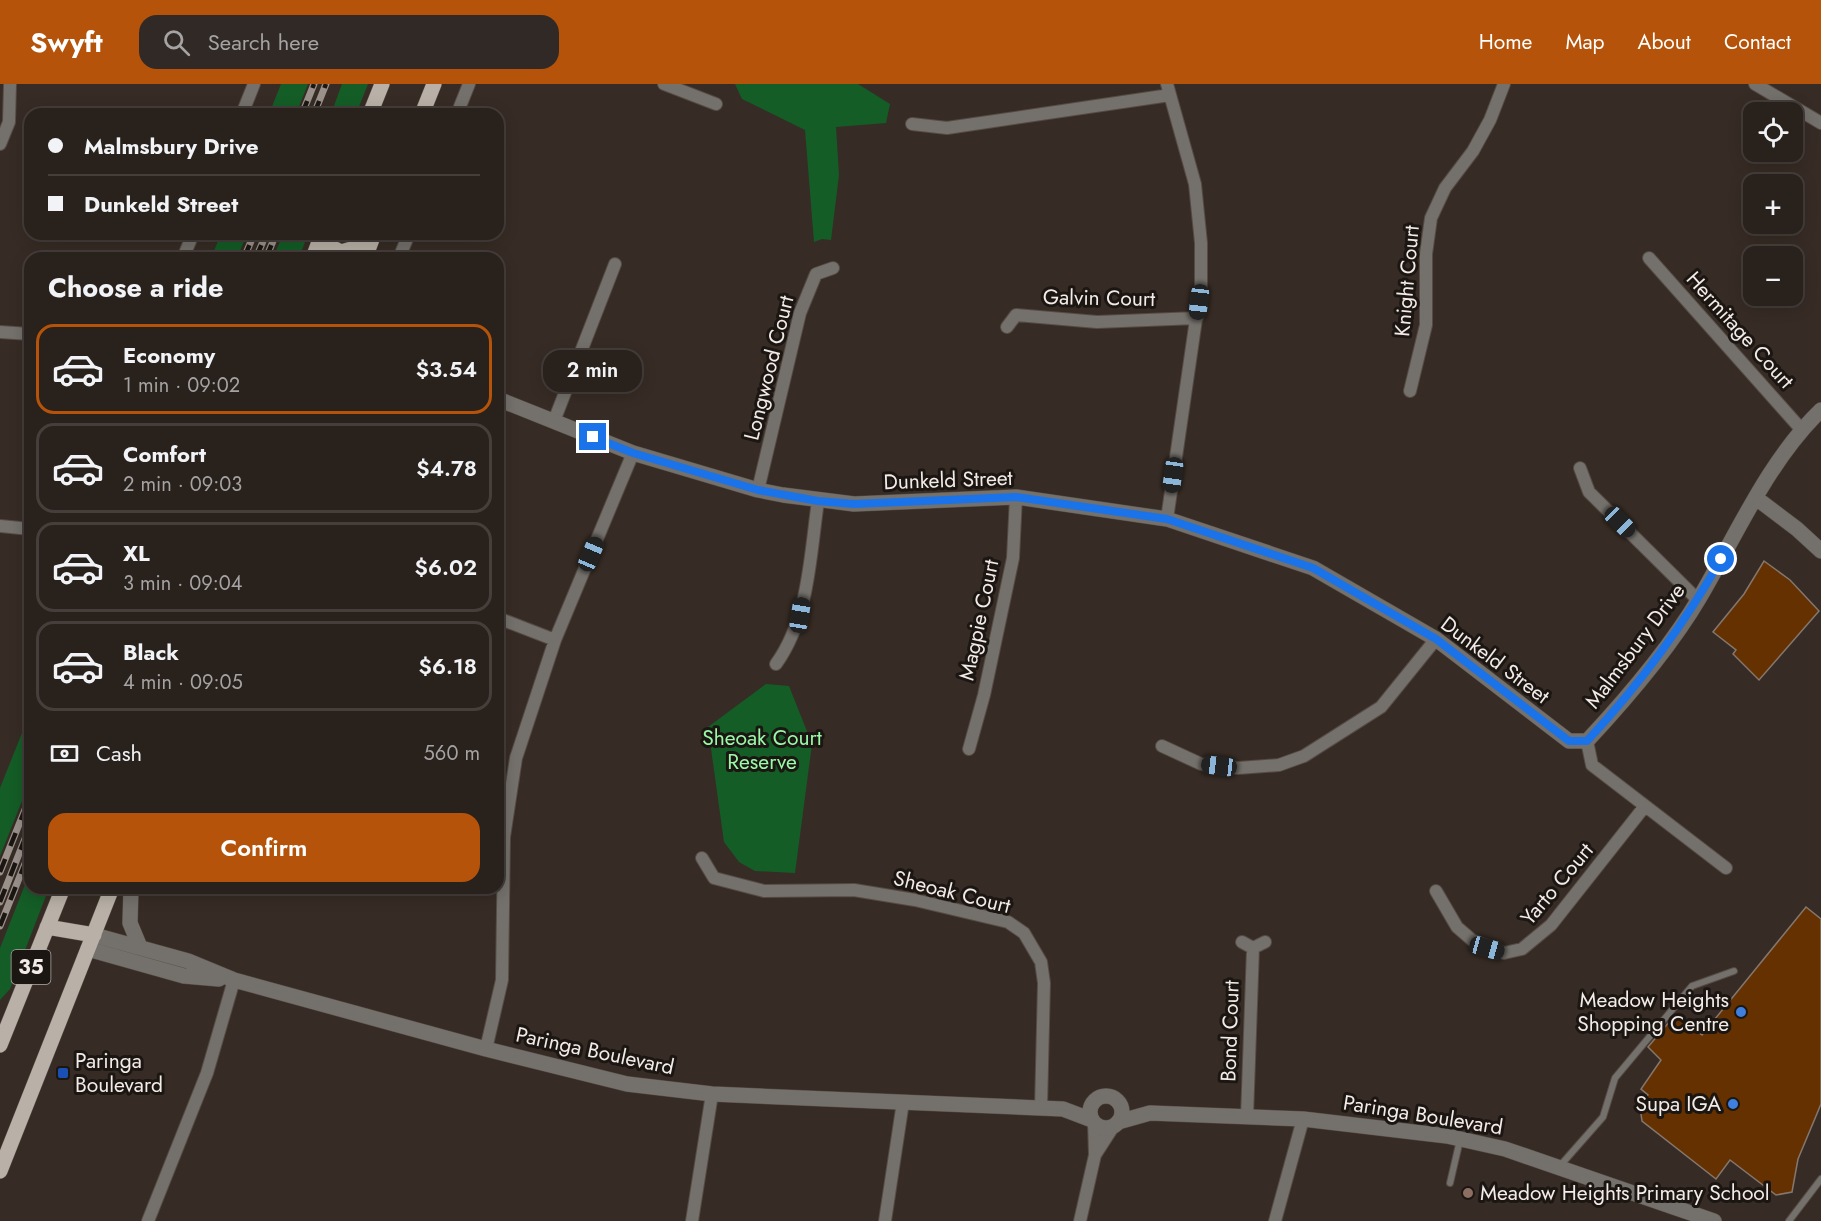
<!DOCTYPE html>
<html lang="en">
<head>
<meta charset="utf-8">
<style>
  :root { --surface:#29211c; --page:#312925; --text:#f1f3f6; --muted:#a5a3a3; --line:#453e3b; --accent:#b45309 }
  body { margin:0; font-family:Jost,sans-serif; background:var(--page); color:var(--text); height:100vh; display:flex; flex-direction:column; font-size:22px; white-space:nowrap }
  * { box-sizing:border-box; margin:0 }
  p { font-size:20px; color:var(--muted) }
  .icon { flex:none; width:33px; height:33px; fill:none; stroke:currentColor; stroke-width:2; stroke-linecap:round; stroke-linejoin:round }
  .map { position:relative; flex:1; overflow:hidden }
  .drawer { position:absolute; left:24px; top:168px; width:480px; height:642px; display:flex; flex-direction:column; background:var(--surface); border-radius:18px; box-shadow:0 3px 15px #0003,0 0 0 2px var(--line) }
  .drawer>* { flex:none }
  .top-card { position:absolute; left:24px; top:24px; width:480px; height:132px; border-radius:18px; box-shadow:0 3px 15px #0003,0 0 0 2px var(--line); display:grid; align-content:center; height:132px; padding:0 24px; background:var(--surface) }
  .buttons { position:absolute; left:1743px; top:18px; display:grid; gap:12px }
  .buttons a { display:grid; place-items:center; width:60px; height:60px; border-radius:12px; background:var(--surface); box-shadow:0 3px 15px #0003,0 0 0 2px var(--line); font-size:30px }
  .end { position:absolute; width:27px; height:27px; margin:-14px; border:8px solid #1a73e8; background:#fff; box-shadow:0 0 0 3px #fff }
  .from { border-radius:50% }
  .bubble { position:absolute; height:42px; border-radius:18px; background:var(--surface); box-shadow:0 3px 15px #0003,0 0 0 2px var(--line); font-size:20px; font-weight:600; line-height:42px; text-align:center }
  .car { position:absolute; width:18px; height:36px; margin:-18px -9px; border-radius:8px; box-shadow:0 0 4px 2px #0007; background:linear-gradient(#222 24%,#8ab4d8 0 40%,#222 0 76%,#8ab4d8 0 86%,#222 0) }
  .top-card b { display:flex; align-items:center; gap:21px; height:57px; font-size:22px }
  .top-card b+b { border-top:2px solid var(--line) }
  .top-card i { width:15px; height:15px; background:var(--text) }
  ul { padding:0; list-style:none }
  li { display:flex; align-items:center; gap:18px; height:90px; margin:0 12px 9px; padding:0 12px; border:3px solid var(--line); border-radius:18px }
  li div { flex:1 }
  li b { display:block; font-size:22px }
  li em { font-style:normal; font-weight:600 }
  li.on { border-color:var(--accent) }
  li>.icon { width:54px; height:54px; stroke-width:1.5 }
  h2 { padding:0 24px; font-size:27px; line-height:72px }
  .pay { display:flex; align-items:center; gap:15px; height:66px; padding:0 24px; font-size:22px }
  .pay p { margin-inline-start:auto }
  .cta { display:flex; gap:12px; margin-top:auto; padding:12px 24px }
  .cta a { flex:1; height:69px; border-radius:18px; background:var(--accent); color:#fff; font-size:24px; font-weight:600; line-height:69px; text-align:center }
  header { display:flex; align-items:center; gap:36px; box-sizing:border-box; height:84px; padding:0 30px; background:var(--accent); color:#fff }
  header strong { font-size:28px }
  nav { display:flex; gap:33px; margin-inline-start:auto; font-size:21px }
  .search { width:420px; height:54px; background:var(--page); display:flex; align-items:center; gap:15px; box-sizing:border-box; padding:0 21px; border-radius:18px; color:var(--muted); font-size:22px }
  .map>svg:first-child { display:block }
  .green { fill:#145d27 }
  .building { fill:#653101; stroke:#84776f; stroke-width:1.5 }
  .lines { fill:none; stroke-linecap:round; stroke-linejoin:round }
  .service-casing { stroke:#554b44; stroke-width:8 }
  .minor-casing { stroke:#554b44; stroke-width:14 }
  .tertiary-casing { stroke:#554b44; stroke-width:16 }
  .primary-casing { stroke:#554b44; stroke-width:16 }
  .service { stroke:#74706b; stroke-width:6 }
  .minor { stroke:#74706b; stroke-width:12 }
  .tertiary { stroke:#74706b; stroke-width:15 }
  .primary { stroke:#b9b1a7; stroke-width:15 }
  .rail-casing { stroke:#9a918b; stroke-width:7 }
  .rail { stroke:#1b1612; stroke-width:4.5; stroke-dasharray:14; stroke-linecap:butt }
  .route { stroke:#1a73e8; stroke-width:8 }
  .shop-dot { fill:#3f7fe0; stroke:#1b1612; stroke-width:2 }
  .transit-dot { fill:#1a4fb4; stroke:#1b1612; stroke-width:2 }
  .education-dot { fill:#8d6e63; stroke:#1b1612; stroke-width:2 }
  .labels { text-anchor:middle; stroke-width:6; stroke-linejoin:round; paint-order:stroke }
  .shield { fill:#1b1612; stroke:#b2aba7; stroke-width:1.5 }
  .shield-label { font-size:20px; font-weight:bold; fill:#f3ebe7 }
  .street-label { font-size:21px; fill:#f3ebe7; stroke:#1b1612 }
  .park-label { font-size:21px; fill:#99faa8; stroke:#1b1612 }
  .poi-label { font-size:21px; fill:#f3ebe7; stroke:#1b1612; text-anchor:end }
</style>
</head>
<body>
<header>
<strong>Swyft</strong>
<div class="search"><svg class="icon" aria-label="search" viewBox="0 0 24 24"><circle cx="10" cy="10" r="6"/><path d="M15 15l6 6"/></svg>Search here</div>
<nav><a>Home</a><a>Map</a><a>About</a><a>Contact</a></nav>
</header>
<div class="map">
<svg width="1821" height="1137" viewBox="0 0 1821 1137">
  <rect width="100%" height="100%" fill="#372c25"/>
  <path class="green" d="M281 0H308L296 30H269Z
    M342 0H368L356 30H331Z
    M735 0H858L890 20 886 39 836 43 839 91 831 156 822 155 814 158 805 46 742 15Z
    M221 150H247L237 174H211Z
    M283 150H308L299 174H273Z
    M766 600 789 602 812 660 795 789 755 787 739 778 724 758 708 643Z
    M30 629V697L0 772V704Z
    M30 788V804H49L10 905 0 916V864Z"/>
  <path class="building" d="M1764 477 1790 496 1819 527 1759 596 1733 570 1736 566 1713 548 1744 510Z
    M1806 823 1821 835V1020L1798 1075 1792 1108 1776 1111 1730 1076 1716 1095 1642 1037 1640 1023 1648 1011 1641 1005 1661 976 1648 963 1675 931 1702 951Z"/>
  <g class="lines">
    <g class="service-casing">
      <path id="service" d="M1559 1083 1603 1033 1615 994 1692 902 1734 887
        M1450 1099 1460 1056
        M1789 1137 1821 1095"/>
    </g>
    <g class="minor-casing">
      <path id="minor" d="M664 0 716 20
        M1167 0 1195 100 1201 159V201L1167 435
        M1755 0 1821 39
        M242 30 254 0
        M457 30 469 0
        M912 40 947 44 1170 11
        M0 60 9 38 10 0
        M183 174 193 150
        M399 174 409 150
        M1649 174 1801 345
        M1007 243 1016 231 1097 238 1197 234
        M0 248 30 250
        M1410 307 1426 241V170L1431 134 1445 104 1473 67 1490 36 1504 0
        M554 337 615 180
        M1580 384 1589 408 1698 516
        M758 406 800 229 816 190 833 184
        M0 442 30 445
        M498 534 555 556
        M776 580C809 534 810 472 818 417
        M1587 657 1592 681 1726 784
        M1162 662 1201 680 1238 684 1279 681 1304 672 1381 623 1436 555
        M969 665 984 611 1013 474 1016 413
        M702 774 714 794 764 807 854 806 915 816 1008 838 1024 849 1041 878 1044 899 1041 1024
        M1436 807 1457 843 1472 856 1504 869 1522 865 1551 841 1645 722
        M1242 858 1253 864 1265 858
        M486 965 502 896 504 753 516 674 555 556 633 369
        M1247 1033 1253 864
        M1095 1071 1115 1040
        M148 1137 207 989 234 896
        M692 1137 712 1010
        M885 1137 903 1018
        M1080 1137 1095 1071 1094 1038
        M1275 1137 1303 1035"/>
    </g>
    <g class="tertiary-casing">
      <path id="tertiary" d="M498 315 633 369 758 406 783 411 854 420 1016 413 1167 435 1313 484 1436 555 1569 657H1587C1628 613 1670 564 1700 513 1737 450 1768 377 1821 326
        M1756 414 1797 445 1821 467
        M131 804 130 839 140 863
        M94 851 188 877 234 896 486 965 627 1000 712 1010 1063 1025 1092 1036
        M88 865 184 892 219 895
        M1090 1028a16 16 0 1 1 32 0a16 16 0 1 1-32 0Z
        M1118 1038 1150 1029 1303 1035 1447 1052 1505 1065 1714 1137"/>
    </g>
    <g class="primary-casing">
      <path id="primary" d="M370 30 382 0
        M422 30 434 0
        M322 150 331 163 341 168 355 164 369 150
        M313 174 322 150
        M365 174 374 150
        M47 843 94 851
        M0 961 63 804
        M0 1087 112 804"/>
    </g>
    <use href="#service" class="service"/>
    <use href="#minor" class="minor"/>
    <use href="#tertiary" class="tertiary"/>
    <use href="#primary" class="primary"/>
    <g class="rail-casing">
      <path id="rail" d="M302 30 314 0
        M314 30 326 0
        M244 174 254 150
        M256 174 266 150
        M266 174 276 150
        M0 788 30 713
        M0 818 30 742
        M0 842 30 767"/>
    </g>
    <use href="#rail" class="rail"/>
  </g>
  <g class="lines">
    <path class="route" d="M593 353 633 369 758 406 818 417 854 420 1016 413 1167 435 1313 484 1436 555 1569 657H1587C1639 601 1684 541 1721 475"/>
  </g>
  <g class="shop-dot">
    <circle cx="1741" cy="928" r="6"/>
    <circle cx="1733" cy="1020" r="6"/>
  </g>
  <rect class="transit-dot" x="57" y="983" width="12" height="12" rx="3"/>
  <circle class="education-dot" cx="1468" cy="1109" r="6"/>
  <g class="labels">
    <rect class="shield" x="11.5" y="866" width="39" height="34" rx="4.5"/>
    <g class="shield-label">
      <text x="31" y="890">35</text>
    </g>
    <g class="street-label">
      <text transform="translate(1407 197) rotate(-85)" y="7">Knight Court</text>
      <text transform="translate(1099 214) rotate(1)" y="7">Galvin Court</text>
      <text transform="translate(1740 246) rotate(48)" y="7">Hermitage Court</text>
      <text transform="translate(769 284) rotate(-76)" y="7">Longwood Court</text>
      <text transform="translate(948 396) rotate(-2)" y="7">Dunkeld Street</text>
      <text transform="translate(979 536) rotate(-78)" y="7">Magpie Court</text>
      <text transform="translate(1635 562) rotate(-53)" y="7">Malmsbury Drive</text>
      <text transform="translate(1495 576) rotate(37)" y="7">Dunkeld Street</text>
      <text transform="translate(1557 800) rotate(-50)" y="7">Yarto Court</text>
      <text transform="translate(952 808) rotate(14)" y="7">Sheoak Court</text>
      <text transform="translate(1230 947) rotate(-88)" y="7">Bond Court</text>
      <text transform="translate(595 967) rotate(12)" y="7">Paringa Boulevard</text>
      <text transform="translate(1423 1031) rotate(9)" y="7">Paringa Boulevard</text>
    </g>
    <g class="park-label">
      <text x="762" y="661">Sheoak Court<tspan x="762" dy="24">Reserve</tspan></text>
    </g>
    <g class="poi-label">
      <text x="1729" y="923">Meadow Heights<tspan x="1729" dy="24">Shopping Centre</tspan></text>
      <text x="75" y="984" text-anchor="start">Paringa<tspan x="75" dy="24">Boulevard</tspan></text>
      <text x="1721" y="1027">Supa IGA</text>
      <text x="1480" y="1116" text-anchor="start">Meadow Heights Primary School</text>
    </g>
  </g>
</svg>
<div class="buttons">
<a><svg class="icon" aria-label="locate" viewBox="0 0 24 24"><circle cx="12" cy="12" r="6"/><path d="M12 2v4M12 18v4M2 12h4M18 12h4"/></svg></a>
<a>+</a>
<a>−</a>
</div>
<i class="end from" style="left:1721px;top:475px"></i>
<i class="end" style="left:593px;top:353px"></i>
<div class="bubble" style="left:543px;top:266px;width:99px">2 min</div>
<i class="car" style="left:1199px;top:218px;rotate:187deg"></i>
<i class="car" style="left:1173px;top:391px;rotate:188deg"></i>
<i class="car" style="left:1620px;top:438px;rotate:135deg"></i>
<i class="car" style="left:591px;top:470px;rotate:23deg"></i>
<i class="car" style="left:800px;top:531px;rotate:9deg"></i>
<i class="car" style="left:1219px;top:682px;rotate:277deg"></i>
<i class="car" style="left:1487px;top:864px;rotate:106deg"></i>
<div class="top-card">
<b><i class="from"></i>Malmsbury Drive</b>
<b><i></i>Dunkeld Street</b>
</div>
<section class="drawer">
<h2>Choose a ride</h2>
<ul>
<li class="on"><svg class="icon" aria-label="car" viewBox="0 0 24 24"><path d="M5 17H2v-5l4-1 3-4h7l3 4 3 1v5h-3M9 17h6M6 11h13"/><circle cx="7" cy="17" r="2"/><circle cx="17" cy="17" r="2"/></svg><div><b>Economy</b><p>1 min · 09:02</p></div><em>$3.54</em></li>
<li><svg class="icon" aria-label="car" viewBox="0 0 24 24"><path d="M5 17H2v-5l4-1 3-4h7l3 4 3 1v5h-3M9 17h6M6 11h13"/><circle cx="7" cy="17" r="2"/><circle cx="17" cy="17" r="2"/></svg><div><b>Comfort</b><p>2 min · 09:03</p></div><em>$4.78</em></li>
<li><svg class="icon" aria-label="car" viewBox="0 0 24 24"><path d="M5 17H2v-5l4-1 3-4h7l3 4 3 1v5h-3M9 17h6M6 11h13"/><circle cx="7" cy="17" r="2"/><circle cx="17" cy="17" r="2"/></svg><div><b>XL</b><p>3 min · 09:04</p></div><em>$6.02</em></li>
<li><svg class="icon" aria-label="car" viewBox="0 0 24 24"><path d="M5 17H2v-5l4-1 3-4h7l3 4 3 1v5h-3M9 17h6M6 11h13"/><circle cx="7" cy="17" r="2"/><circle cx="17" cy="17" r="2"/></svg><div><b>Black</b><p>4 min · 09:05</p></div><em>$6.18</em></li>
</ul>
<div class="pay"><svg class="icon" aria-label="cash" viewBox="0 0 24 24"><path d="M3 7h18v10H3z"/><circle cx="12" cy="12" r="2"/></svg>Cash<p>560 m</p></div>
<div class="cta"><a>Confirm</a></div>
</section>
</div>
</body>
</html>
